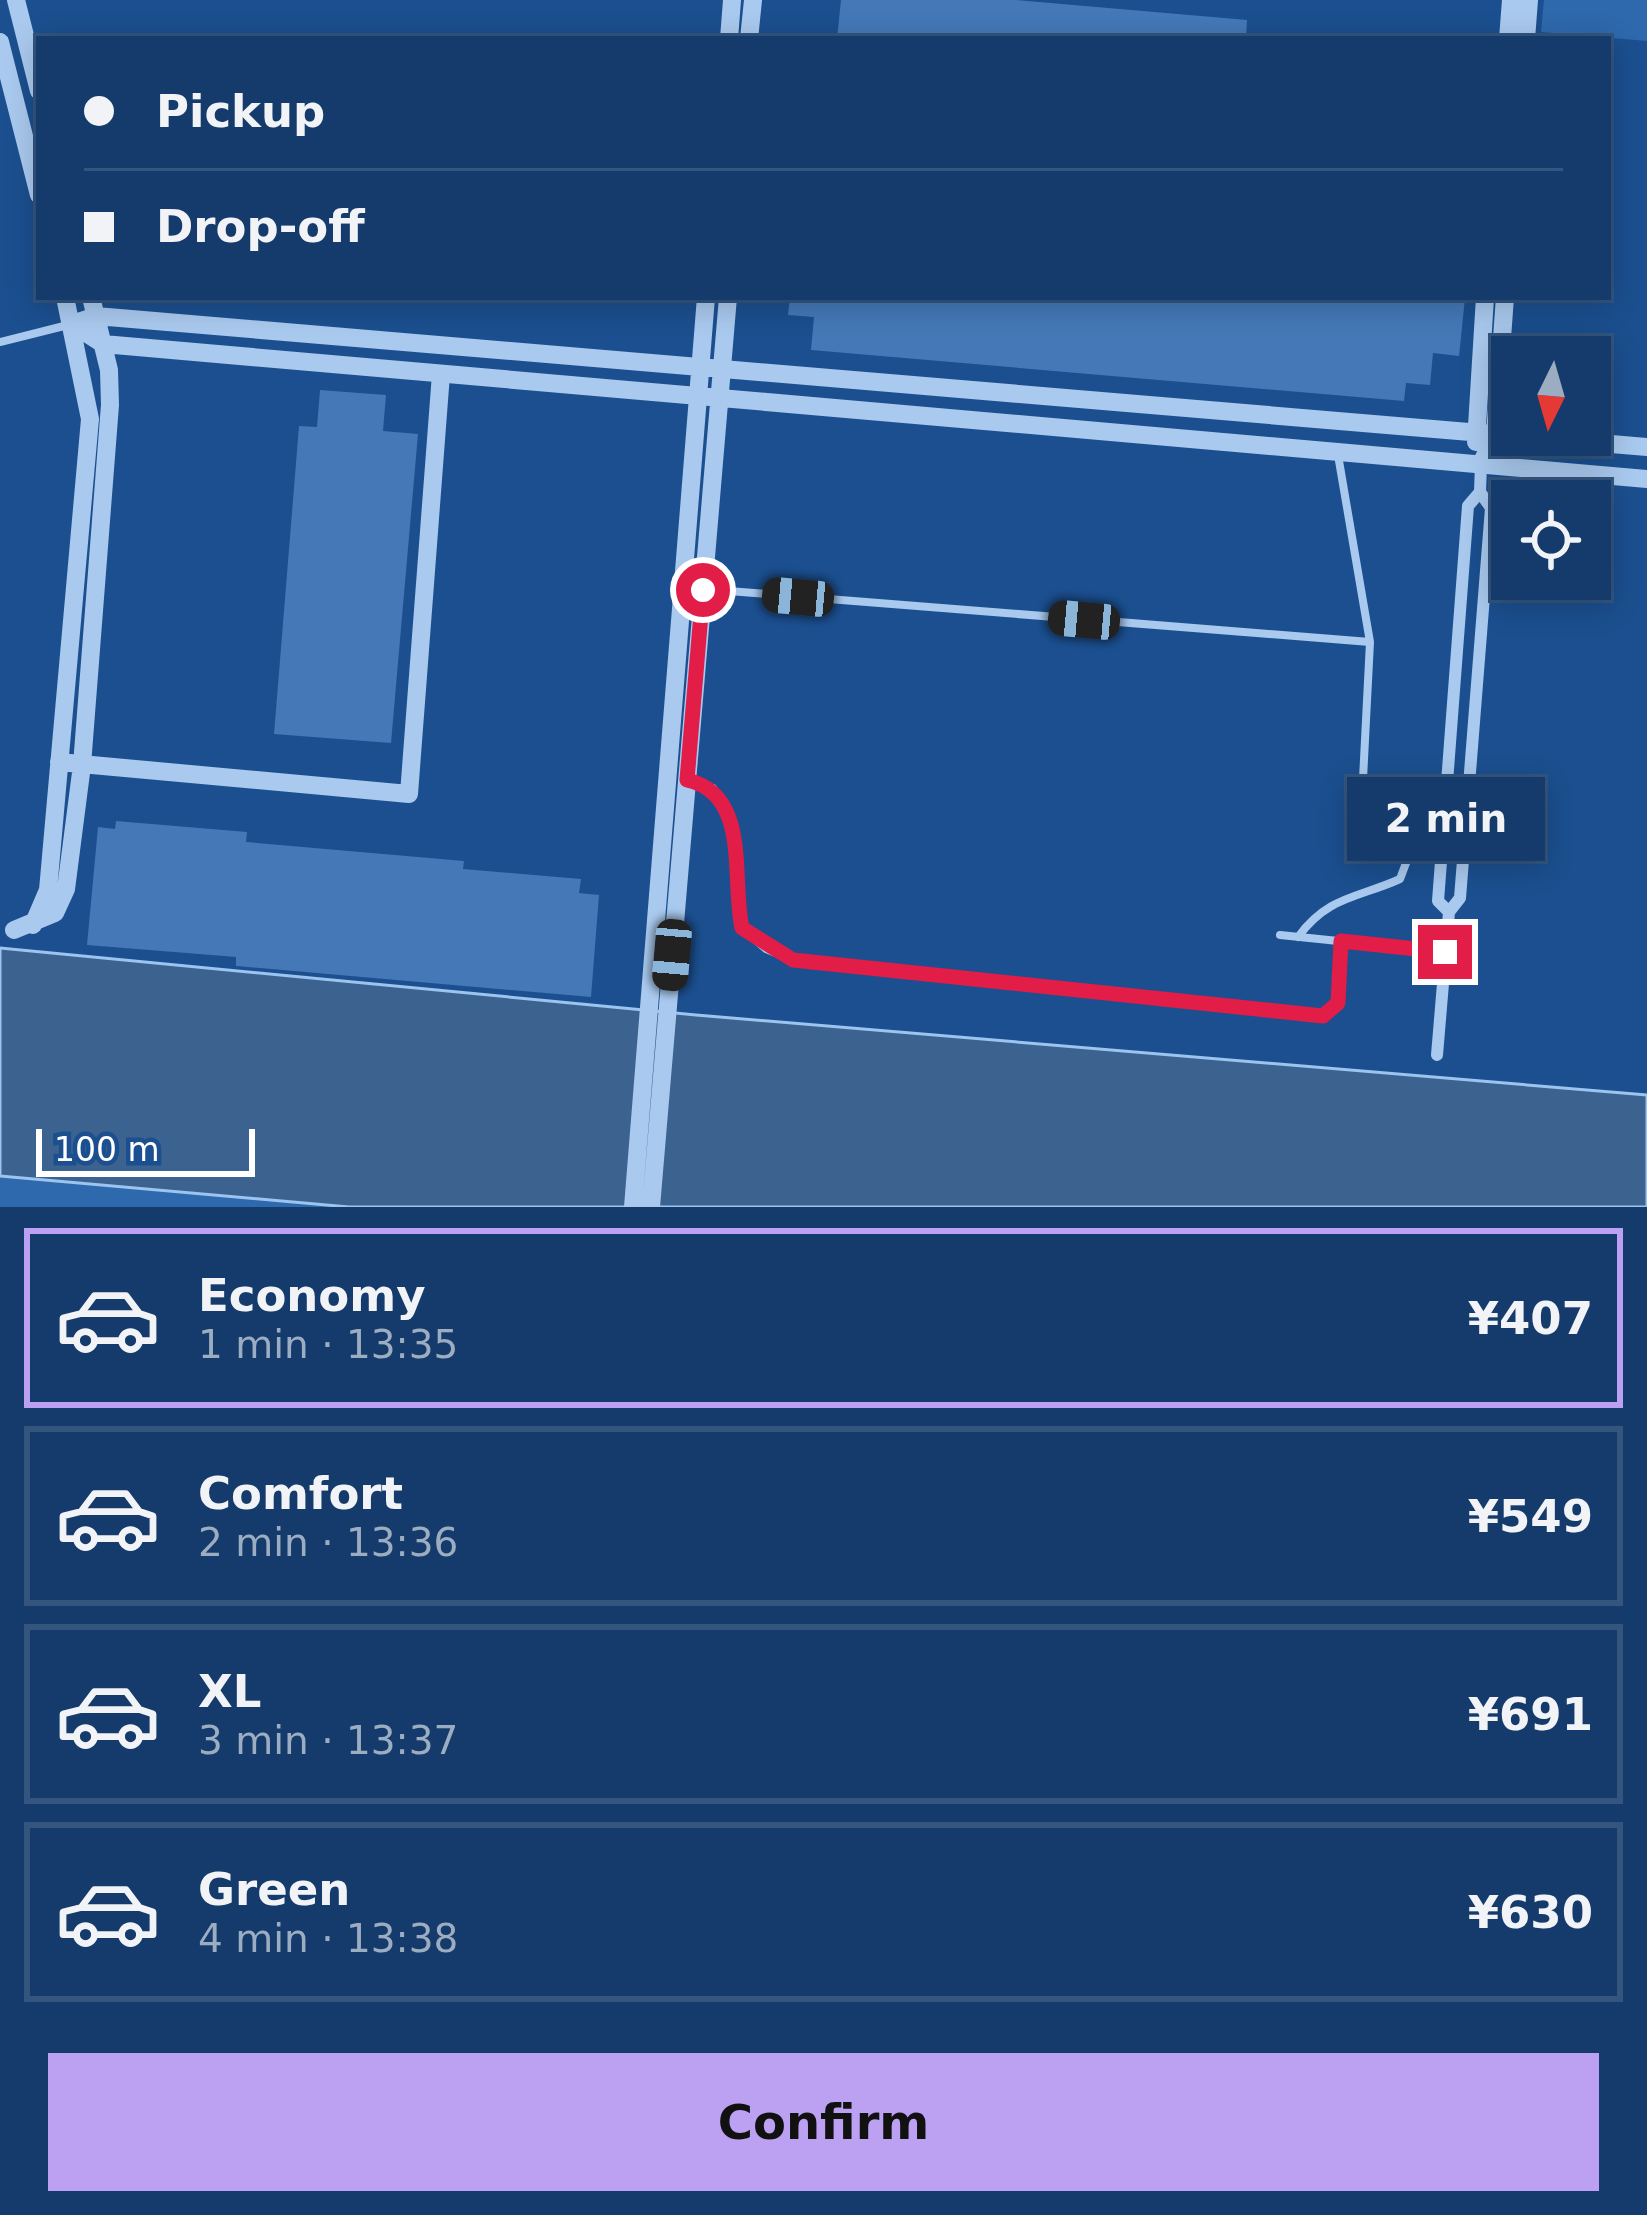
<!DOCTYPE html>
<html lang="en">
<head>
<meta charset="utf-8">
<style>
  :root { --surface:#143b6b; --page:#214673; --text:#f1f3f6; --muted:#9dadc1; --line:#33557e; --accent:#bca0f2 }
  body { margin:0; font-family:"DejaVu Sans",sans-serif; background:var(--page); color:var(--text); height:100vh; display:flex; flex-direction:column; font-size:45px; white-space:nowrap }
  * { box-sizing:border-box; margin:0 }
  p { font-size:39px; color:var(--muted) }
  .icon { flex:none; width:66px; height:66px; fill:none; stroke:currentColor; stroke-width:2; stroke-linecap:round; stroke-linejoin:round }
  .map { position:relative; height:1207px; overflow:hidden }
  .details { display:flex; flex-direction:column; background:var(--surface); flex:1 }
  .details>* { flex:none }
  .hud { position:absolute; left:36px; top:36px; width:1575px; height:264px; border-radius:0px; box-shadow:0 6px 30px #0003,0 0 0 3px var(--line); display:grid; align-content:center; height:264px; padding:0 48px; background:var(--surface) }
  .needle { width:78px; rotate:185deg }
  .buttons { position:absolute; left:1491px; top:336px; display:grid; gap:24px }
  .buttons a { display:grid; place-items:center; width:120px; height:120px; border-radius:0px; background:var(--surface); box-shadow:0 6px 30px #0003,0 0 0 3px var(--line); font-size:60px }
  .scale { position:absolute; left:36px; bottom:30px; width:219px; box-sizing:border-box; padding-left:12px; border:6px solid #fff; border-top:0; font-size:33px; line-height:42px; white-space:nowrap; color:#fff; -webkit-text-stroke:9px #1b4f8f; paint-order:stroke }
  .end { position:absolute; width:54px; height:54px; margin:-27px; border:15px solid #e11d48; background:#fff; box-shadow:0 0 0 6px #fff }
  .from { border-radius:50% }
  .bubble { position:absolute; height:84px; border-radius:0px; background:var(--surface); box-shadow:0 6px 30px #0003,0 0 0 3px var(--line); font-size:39px; font-weight:800; line-height:84px; text-align:center }
  .car { position:absolute; width:36px; height:72px; margin:-36px -18px; border-radius:15px; box-shadow:0 0 9px 3px #0007; background:linear-gradient(#222 24%,#8ab4d8 0 40%,#222 0 76%,#8ab4d8 0 86%,#222 0) }
  .hud b { display:flex; align-items:center; gap:42px; height:114px; font-size:45px }
  .hud b+b { border-top:3px solid var(--line) }
  .hud i { width:30px; height:30px; background:var(--text) }
  ul { padding:21px 0 0; list-style:none }
  li { display:flex; align-items:center; gap:36px; height:180px; margin:0 24px 18px; padding:0 24px; border:6px solid var(--line); border-radius:0px }
  li div { flex:1 }
  li b { display:block; font-size:45px }
  li em { font-style:normal; font-weight:800 }
  li.active { border-color:var(--accent) }
  li>.icon { width:108px; height:108px; stroke-width:1.5 }
  .button { display:flex; gap:24px; margin-top:auto; padding:24px 48px }
  .button a { flex:1; height:138px; border-radius:0px; background:var(--accent); color:#111; font-size:48px; font-weight:800; line-height:138px; text-align:center }
  .map>svg:first-child { display:block }
  .green { fill:#2e69ad }
  .water { fill:#3c6290; stroke:#9cc4f0; stroke-width:3 }
  .building { fill:#4478b7 }
  .lines { fill:none; stroke-linecap:round; stroke-linejoin:round }
  .service { stroke:#a9c9ee; stroke-width:8 }
  .minor { stroke:#a9c9ee; stroke-width:12 }
  .tertiary { stroke:#a9c9ee; stroke-width:18 }
  .route { stroke:#e11d48; stroke-width:15 }
</style>
</head>
<body>
<div class="map">
<svg width="1647" height="1207" viewBox="0 0 1647 1207">
  <rect width="100%" height="100%" fill="#1b4f8f"/>
  <path class="green" d="M1544 0H1647V41L1541 32Z
    M0 1176 349 1207H0Z"/>
  <path class="water" d="M0 948 696 1015 1647 1095V1207H349L0 1176Z"/>
  <path class="building" d="M841 0H1016L1247 20 1246 39H837Z
    M790 297H1452L1465 298 1459 356 1433 353 1430 385 1406 383 1404 401 811 350 814 317 788 315Z
    M320 390 386 395 383 431 418 434 391 743 274 734 299 426 317 427Z
    M116 821 247 832 246 842 464 861 463 869 581 879 579 893 599 895 591 997 236 966V957L87 945 98 827 115 829Z"/>
  <g class="lines">
    <path class="service" d="M0 342 68 325
      M703 589 1370 642
      M688 780 713 788 734 833 742 928 766 949 793 960 1323 1016 1338 1003 1341 941
      M1280 935 1445 952
      M1298 937C1328 896 1358 898 1400 879L1409 855 1363 779 1370 642 1338 455"/>
    <path class="minor" d="M1449 912 1438 901 1468 506 1480 492
      M1437 1055 1449 912 1460 898 1491 508 1480 492 1481 464"/>
    <path class="tertiary" d="M16 0 39 91
      M729 39 732 0
      M749 39 753 0
      M1508 39 1511 0
      M1526 39 1529 0
      M0 42 39 195
      M72 324 103 344 1647 479
      M72 324 96 316 1647 447
      M1476 442 1485 297
      M1481 464 1495 434 1505 297
      M59 762 409 794 441 374
      M33 925 48 890 90 419 65 297
      M14 930 55 913 66 889 82 765 110 405 109 370 91 297
      M633 1207 706 297
      M651 1207 728 297"/>
  </g>
  <g class="lines">
    <path class="route" d="M703 590 687 780C751 794 731 879 742 928L793 960 1323 1016 1338 1003 1341 941 1445 952"/>
  </g>
</svg>
<div class="buttons">
<a><svg class="needle" viewBox="-14 -14 28 28"><path d="M0-13l5 13h-10z" fill="#e53935"/><path d="M0 13l5-13h-10z" fill="#9dadc1"/></svg></a>
<a><svg class="icon" aria-label="locate" viewBox="0 0 24 24"><circle cx="12" cy="12" r="6"/><path d="M12 2v4M12 18v4M2 12h4M18 12h4"/></svg></a>
</div>
<div class="scale">100 m</div>
<i class="end from" style="left:703px;top:590px"></i>
<i class="end" style="left:1445px;top:952px"></i>
<div class="bubble" style="left:1347px;top:777px;width:198px">2 min</div>
<i class="car" style="left:798px;top:597px;rotate:275deg"></i>
<i class="car" style="left:1084px;top:620px;rotate:275deg"></i>
<i class="car" style="left:672px;top:955px;rotate:185deg"></i>
<div class="hud">
<b><i class="from"></i>Pickup</b>
<b><i></i>Drop-off</b>
</div>
</div>
<section class="details">
<ul>
<li class="active"><svg class="icon" aria-label="car" viewBox="0 0 24 24"><path d="M5 17H2v-5l4-1 3-4h7l3 4 3 1v5h-3M9 17h6M6 11h13"/><circle cx="7" cy="17" r="2"/><circle cx="17" cy="17" r="2"/></svg><div><b>Economy</b><p>1 min · 13:35</p></div><em>¥407</em></li>
<li><svg class="icon" aria-label="car" viewBox="0 0 24 24"><path d="M5 17H2v-5l4-1 3-4h7l3 4 3 1v5h-3M9 17h6M6 11h13"/><circle cx="7" cy="17" r="2"/><circle cx="17" cy="17" r="2"/></svg><div><b>Comfort</b><p>2 min · 13:36</p></div><em>¥549</em></li>
<li><svg class="icon" aria-label="car" viewBox="0 0 24 24"><path d="M5 17H2v-5l4-1 3-4h7l3 4 3 1v5h-3M9 17h6M6 11h13"/><circle cx="7" cy="17" r="2"/><circle cx="17" cy="17" r="2"/></svg><div><b>XL</b><p>3 min · 13:37</p></div><em>¥691</em></li>
<li><svg class="icon" aria-label="car" viewBox="0 0 24 24"><path d="M5 17H2v-5l4-1 3-4h7l3 4 3 1v5h-3M9 17h6M6 11h13"/><circle cx="7" cy="17" r="2"/><circle cx="17" cy="17" r="2"/></svg><div><b>Green</b><p>4 min · 13:38</p></div><em>¥630</em></li>
</ul>
<div class="button"><a>Confirm</a></div>
</section>
</body>
</html>
